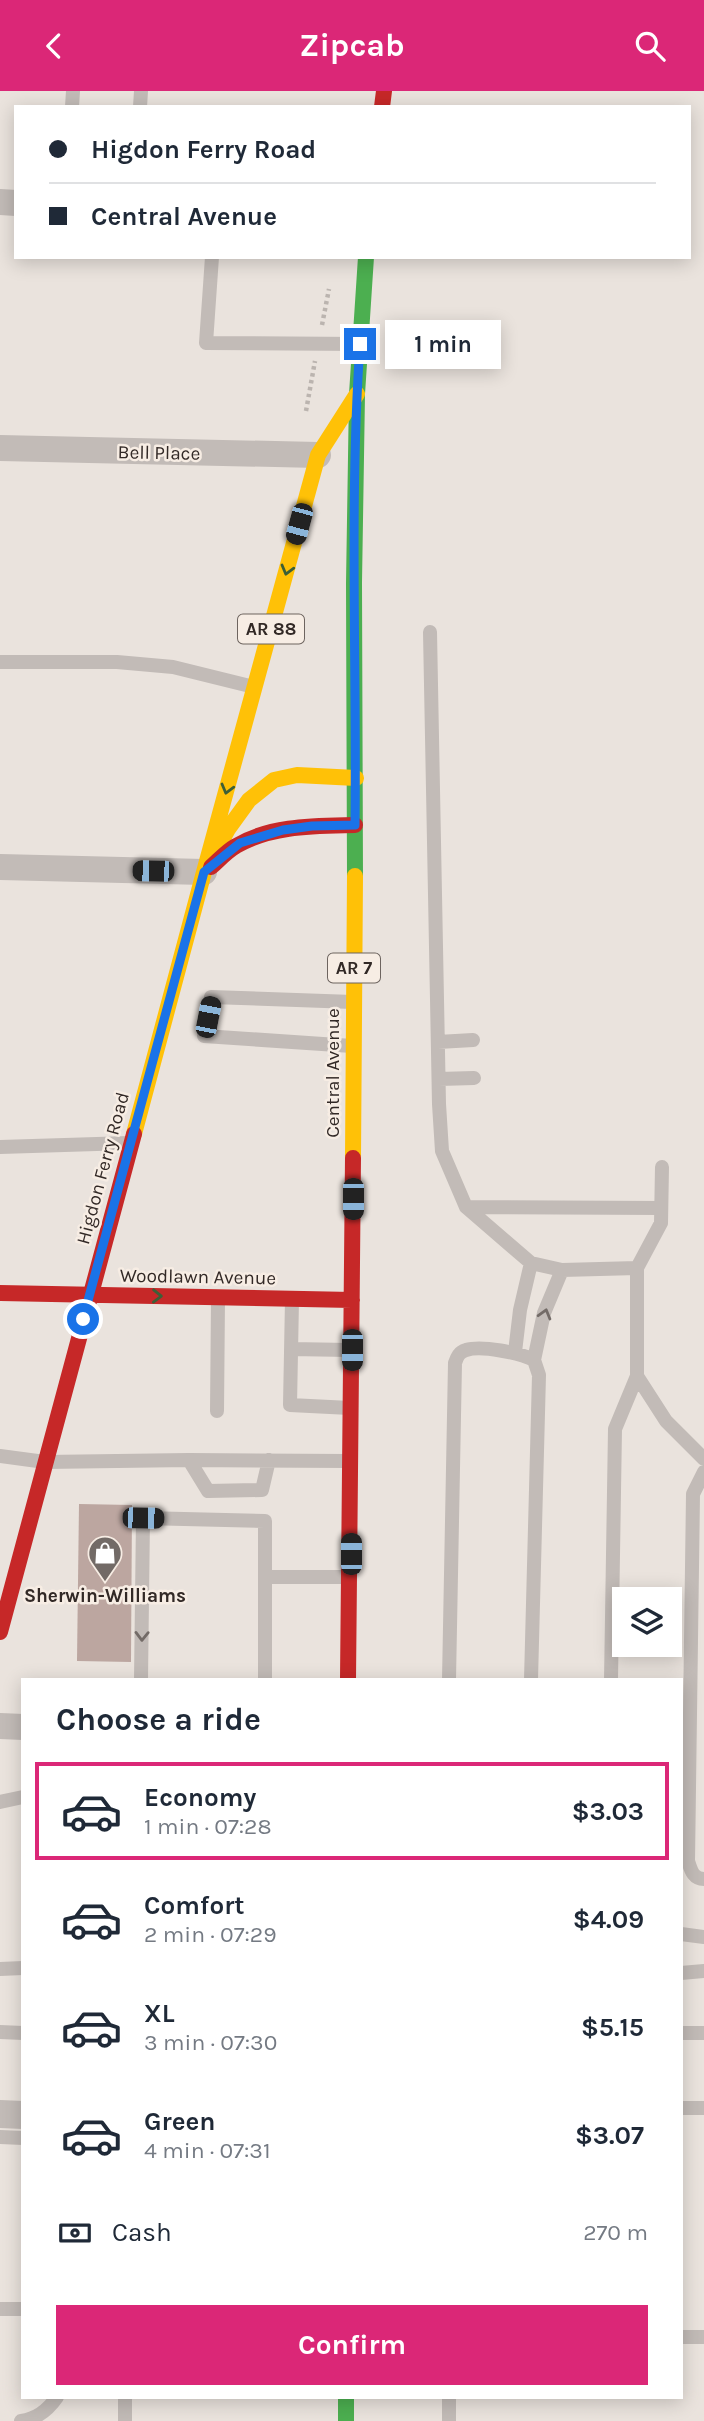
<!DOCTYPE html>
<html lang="en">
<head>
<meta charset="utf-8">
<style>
  :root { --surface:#fff; --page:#f2f2f3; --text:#1f2937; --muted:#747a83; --line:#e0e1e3; --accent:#db2777 }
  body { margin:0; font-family:Karla,sans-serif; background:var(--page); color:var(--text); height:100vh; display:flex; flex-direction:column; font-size:26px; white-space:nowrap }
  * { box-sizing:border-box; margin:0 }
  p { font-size:23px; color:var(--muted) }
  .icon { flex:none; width:38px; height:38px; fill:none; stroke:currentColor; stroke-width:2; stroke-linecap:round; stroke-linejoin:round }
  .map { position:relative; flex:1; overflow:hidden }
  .side { position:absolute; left:21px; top:1587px; width:662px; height:721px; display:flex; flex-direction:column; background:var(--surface); border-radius:0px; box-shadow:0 4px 18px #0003 }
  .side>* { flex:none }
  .guide { position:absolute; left:14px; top:14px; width:677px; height:154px; border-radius:0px; box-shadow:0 4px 18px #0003; display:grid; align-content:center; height:154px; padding:0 35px; background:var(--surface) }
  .controls { position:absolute; left:612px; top:1496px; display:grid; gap:14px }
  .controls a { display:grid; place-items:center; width:70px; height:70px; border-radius:0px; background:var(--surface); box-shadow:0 4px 18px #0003; font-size:35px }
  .end { position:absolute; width:32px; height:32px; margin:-16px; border:9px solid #1a73e8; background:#fff; box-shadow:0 0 0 4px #fff }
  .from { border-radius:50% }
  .bubble { position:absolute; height:49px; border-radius:0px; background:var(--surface); box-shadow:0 4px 18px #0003; font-size:23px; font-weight:700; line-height:49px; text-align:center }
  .car { position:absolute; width:21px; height:42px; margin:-21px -10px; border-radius:9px; box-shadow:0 0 5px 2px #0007; background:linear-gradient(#222 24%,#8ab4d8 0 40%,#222 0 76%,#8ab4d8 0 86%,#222 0) }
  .guide b { display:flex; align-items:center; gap:24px; height:66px; font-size:26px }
  .guide b+b { border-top:2px solid var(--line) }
  .guide i { width:18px; height:18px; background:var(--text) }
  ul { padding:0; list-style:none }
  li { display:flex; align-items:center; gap:21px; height:98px; margin:0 14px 10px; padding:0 21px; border:4px solid transparent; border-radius:0px }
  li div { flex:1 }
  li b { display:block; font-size:26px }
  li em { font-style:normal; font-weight:700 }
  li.current { border-color:var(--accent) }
  li>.icon { width:63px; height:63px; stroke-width:1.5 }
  h2 { padding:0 35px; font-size:32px; line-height:84px }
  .pay { display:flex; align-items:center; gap:18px; height:77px; padding:0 35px; font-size:26px }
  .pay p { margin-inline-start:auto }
  .cta { display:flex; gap:14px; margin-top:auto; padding:14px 35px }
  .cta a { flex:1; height:80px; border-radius:0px; background:var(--accent); color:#fff; font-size:28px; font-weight:700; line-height:80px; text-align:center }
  header { display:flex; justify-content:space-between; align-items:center; height:91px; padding:0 35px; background:var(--accent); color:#fff; font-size:32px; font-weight:700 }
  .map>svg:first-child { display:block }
  .building { fill:#bca6a0 }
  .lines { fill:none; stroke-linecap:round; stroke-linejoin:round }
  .path { stroke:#bbb4af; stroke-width:4.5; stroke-dasharray:3.5 3.5; stroke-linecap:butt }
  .lane { stroke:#c2bbb7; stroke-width:14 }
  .street { stroke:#c2bbb7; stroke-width:26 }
  .fast { stroke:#4caf50; stroke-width:16 }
  .slow { stroke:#ffc107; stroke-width:16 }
  .jam { stroke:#c62828; stroke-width:16 }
  .oneway { stroke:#3c5f37 }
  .oneway2 { stroke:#736b67 }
  .route { stroke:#1a73e8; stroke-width:9 }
  .labels { text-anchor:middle; stroke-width:5; stroke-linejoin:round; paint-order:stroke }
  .shield { fill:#f7ede4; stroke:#6d645f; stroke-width:2 }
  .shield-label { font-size:18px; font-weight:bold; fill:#322926 }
  .street-label { font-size:19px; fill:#322926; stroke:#f7ede4 }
  .poi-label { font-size:19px; font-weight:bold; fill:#322926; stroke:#f7ede4 }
</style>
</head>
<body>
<header><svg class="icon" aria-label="back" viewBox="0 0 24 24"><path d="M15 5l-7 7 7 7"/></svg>Zipcab<svg class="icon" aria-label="search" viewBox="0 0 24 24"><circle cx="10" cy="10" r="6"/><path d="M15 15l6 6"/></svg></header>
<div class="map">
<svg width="704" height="2330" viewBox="0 0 704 2330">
  <rect width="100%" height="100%" fill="#eae3dd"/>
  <path class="building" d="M79 1413 132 1414 131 1571 77 1570Z"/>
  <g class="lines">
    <path class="path" d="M322 234 329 198
      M306 320 315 270"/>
    <path class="lane" d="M72 16 73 0
      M140 16 141 0
      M212 166 206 252 360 253
      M430 541 439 1013 442 1060 466 1116 531 1172 562 1179 637 1177
      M0 571H117L173 576 254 596
      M438 951 473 949
      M352 955 204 945 211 906 353 911
      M439 988 474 987
      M0 1056 129 1052
      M466 1116 661 1117
      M292 1209 290 1314 350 1317
      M291 1258 349 1259
      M515 1261 520 1219 531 1172
      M534 1269 544 1222 562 1179
      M637 1285 666 1330 704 1368
      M217 1320 218 1208
      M0 1365 45 1371 189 1369 348 1370
      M189 1369 208 1400 262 1399 269 1369
      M704 1381 693 1403 688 1770C691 1779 693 1788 704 1788
      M141 1589 143 1427 265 1430V1486
      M265 1589V1486H346
      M449 1589 455 1272C457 1266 459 1261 466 1259 482 1254 519 1262 534 1269L539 1284 531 1589
      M611 1589 615 1338 637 1285V1177L661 1132 662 1076
      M0 1711 23 1706
      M681 1843 704 1846
      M0 1878 23 1877
      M681 1882 704 1880
      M0 1941 23 1942
      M681 1942H704
      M0 2016 23 2017
      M681 2017H704
      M0 2030 23 2031
      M0 2046 23 2047
      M0 2218H23
      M681 2246H704
      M21 2330C37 2328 48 2319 57 2306
      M125 2330V2306
      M449 2330V2306"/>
    <path class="street" d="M0 111 16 112
      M0 357 318 364
      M0 776 204 781
      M0 1635 23 1636"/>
    <path class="fast" d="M355 785 354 492 357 303 366 166
      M346 2306V2330"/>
    <path class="slow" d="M204 781 318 364 357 303
      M134 1043 204 781 228 738 249 709 274 689 297 684 356 687
      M353 1067 355 785"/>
    <path class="jam" d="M382 16 384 0
      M211 776C219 769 227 760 236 755 271 734 316 735 355 734
      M0 1202 352 1209
      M0 1541 134 1043
      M348 1589 353 1067"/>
  </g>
  <defs><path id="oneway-chevron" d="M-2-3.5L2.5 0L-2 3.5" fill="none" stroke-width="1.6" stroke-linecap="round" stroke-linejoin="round" transform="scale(1.75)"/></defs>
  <g class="oneway">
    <use href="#oneway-chevron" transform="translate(287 479) rotate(105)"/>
    <use href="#oneway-chevron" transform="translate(227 698) rotate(105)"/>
    <use href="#oneway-chevron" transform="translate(157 1205) rotate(1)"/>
  </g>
  <g class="oneway2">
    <use href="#oneway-chevron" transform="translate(545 1223) rotate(-74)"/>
    <use href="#oneway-chevron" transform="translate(142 1545) rotate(91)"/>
  </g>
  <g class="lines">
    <path class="route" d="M83 1228 204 781 240 752 283 739 312 735 355 734C357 574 349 413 360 253"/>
  </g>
  <defs>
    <g id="shop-pin" transform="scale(1.75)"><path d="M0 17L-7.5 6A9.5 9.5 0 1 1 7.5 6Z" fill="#726a66" stroke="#f7ede4"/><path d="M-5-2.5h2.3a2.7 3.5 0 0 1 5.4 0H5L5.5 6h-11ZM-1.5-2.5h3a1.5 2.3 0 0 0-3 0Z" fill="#fff"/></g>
  </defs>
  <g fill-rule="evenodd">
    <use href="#shop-pin" x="105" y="1462"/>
  </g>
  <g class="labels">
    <g class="shield">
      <rect x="238" y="523.5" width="66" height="29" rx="5"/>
      <rect x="328" y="862.5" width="52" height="29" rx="5"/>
    </g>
    <g class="shield-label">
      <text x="271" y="544">AR 88</text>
      <text x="354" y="883">AR 7</text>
    </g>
    <g class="street-label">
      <text transform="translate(159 361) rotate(1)" y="7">Bell Place</text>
      <text transform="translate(332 982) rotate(-90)" y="7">Central Avenue</text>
      <text transform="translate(102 1077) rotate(-75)" y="7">Higdon Ferry Road</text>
      <text transform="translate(198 1185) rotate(1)" y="7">Woodlawn Avenue</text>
    </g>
    <g class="poi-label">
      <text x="105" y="1511">Sherwin-Williams</text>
    </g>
  </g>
</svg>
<div class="controls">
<a><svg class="icon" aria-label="layers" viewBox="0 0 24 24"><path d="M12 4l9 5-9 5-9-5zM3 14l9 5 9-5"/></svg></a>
</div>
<i class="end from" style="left:83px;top:1228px"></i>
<i class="end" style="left:360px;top:253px"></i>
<div class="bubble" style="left:385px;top:229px;width:116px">1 min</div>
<i class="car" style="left:299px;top:433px;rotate:195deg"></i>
<i class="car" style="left:153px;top:780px;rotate:271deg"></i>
<i class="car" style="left:208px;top:926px;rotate:11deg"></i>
<i class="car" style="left:353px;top:1108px;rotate:180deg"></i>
<i class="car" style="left:352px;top:1259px;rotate:180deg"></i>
<i class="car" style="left:143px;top:1427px;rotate:91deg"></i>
<i class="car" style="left:351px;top:1463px;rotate:0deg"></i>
<div class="guide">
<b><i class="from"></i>Higdon Ferry Road</b>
<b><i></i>Central Avenue</b>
</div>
<section class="side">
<h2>Choose a ride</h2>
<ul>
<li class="current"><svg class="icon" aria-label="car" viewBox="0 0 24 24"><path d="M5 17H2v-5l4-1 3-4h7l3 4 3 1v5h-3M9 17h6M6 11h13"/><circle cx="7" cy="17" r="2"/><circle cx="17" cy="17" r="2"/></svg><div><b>Economy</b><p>1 min · 07:28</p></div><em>$3.03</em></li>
<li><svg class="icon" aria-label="car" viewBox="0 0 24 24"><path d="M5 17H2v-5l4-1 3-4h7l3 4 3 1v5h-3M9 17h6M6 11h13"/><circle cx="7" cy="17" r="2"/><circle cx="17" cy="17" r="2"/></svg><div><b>Comfort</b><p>2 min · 07:29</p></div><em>$4.09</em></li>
<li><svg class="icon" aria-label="car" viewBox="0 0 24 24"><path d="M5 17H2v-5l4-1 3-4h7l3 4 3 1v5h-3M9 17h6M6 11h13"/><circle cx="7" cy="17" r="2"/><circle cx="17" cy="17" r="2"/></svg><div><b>XL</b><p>3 min · 07:30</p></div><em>$5.15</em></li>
<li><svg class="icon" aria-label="car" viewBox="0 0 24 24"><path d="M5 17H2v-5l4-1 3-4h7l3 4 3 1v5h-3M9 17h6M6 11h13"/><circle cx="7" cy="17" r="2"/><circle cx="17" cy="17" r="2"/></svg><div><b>Green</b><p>4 min · 07:31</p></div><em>$3.07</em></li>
</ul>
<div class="pay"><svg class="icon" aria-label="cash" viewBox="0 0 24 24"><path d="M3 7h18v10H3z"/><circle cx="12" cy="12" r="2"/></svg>Cash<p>270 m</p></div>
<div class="cta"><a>Confirm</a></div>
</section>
</div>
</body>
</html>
